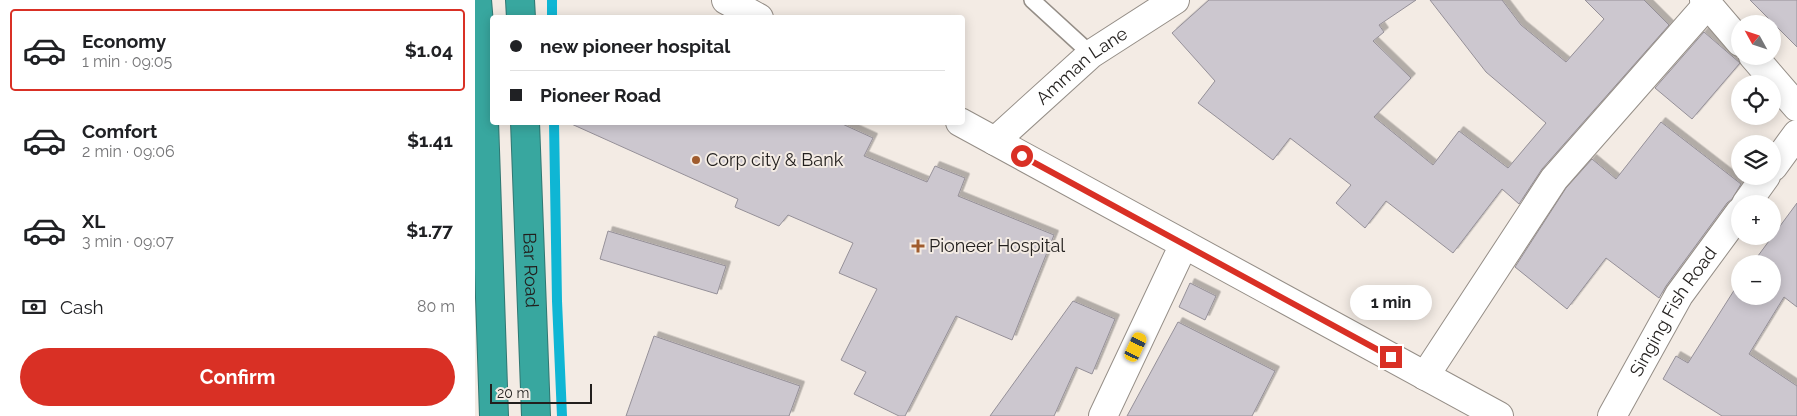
<!DOCTYPE html>
<html lang="en">
<head>
<meta charset="utf-8">
<style>
  :root { --surface:#fff; --page:#f6f6f6; --text:#202124; --muted:#757577; --line:#e0e0e0; --accent:#d93025 }
  body { margin:0; font-family:Raleway,sans-serif; background:var(--page); color:var(--text); height:100vh; display:flex; flex-direction:column; font-size:19px; white-space:nowrap }
  * { box-sizing:border-box; margin:0 }
  p { font-size:16px; color:var(--muted) }
  .icon { flex:none; width:28px; height:28px; fill:none; stroke:currentColor; stroke-width:2; stroke-linecap:round; stroke-linejoin:round }
  .map { position:relative; flex:1; overflow:hidden }
  .details { display:flex; flex-direction:column; background:var(--surface); width:475px }
  .details>* { flex:none }
  .banner { position:absolute; left:15px; top:15px; width:475px; height:110px; border-radius:5px; box-shadow:0 2px 12px #0003; display:grid; align-content:center; height:110px; padding:0 20px; background:var(--surface) }
  .needle { width:32px; rotate:310deg }
  .fabs { position:absolute; left:1256px; top:15px; display:grid; gap:10px }
  .fabs a { display:grid; place-items:center; width:50px; height:50px; border-radius:50%; background:var(--surface); box-shadow:0 2px 12px #0003; font-size:25px }
  .scale { position:absolute; left:15px; bottom:12px; width:102px; box-sizing:border-box; padding-left:5px; border:2px solid #221f1d; border-top:0; font-size:14px; line-height:18px; white-space:nowrap; color:#221f1d; -webkit-text-stroke:4px #f3ebe4; paint-order:stroke }
  .end { position:absolute; width:22px; height:22px; margin:-11px; border:6px solid #d93025; background:#fff; box-shadow:0 0 0 2px #fff }
  .from { border-radius:50% }
  .bubble { position:absolute; height:35px; border-radius:18px; background:var(--surface); box-shadow:0 2px 12px #0003; font-size:16px; font-weight:700; line-height:35px; text-align:center }
  .car { position:absolute; width:15px; height:30px; margin:-15px -8px; border-radius:6px; box-shadow:0 0 4px 1px #0007; background:linear-gradient(#f5c518 24%,#345 0 40%,#f5c518 0 76%,#345 0 86%,#f5c518 0) }
  .banner b { display:flex; align-items:center; gap:18px; height:48px; font-size:19px }
  .banner b+b { border-top:1px solid var(--line) }
  .banner i { width:12px; height:12px; background:var(--text) }
  ul { padding:9px 0 0; list-style:none }
  li { display:flex; align-items:center; gap:15px; height:82px; margin:0 10px 8px; padding:0 10px; border:2px solid transparent; border-radius:5px }
  li div { flex:1 }
  li b { display:block; font-size:19px }
  li em { font-style:normal; font-weight:700 }
  li.selected { border-color:var(--accent) }
  li>.icon { width:45px; height:45px; stroke-width:1.5 }
  .pay { display:flex; align-items:center; gap:12px; height:55px; padding:0 20px; font-size:19px }
  .pay p { margin-inline-start:auto }
  .cta { display:flex; gap:10px; margin-top:auto; padding:10px 20px }
  .cta a { flex:1; height:58px; border-radius:30px; background:var(--accent); color:#fff; font-size:20px; font-weight:700; line-height:58px; text-align:center }
  main { display:flex; flex:1; min-height:0 }
  .map>svg:first-child { display:block }
  .lines { fill:none; stroke-linecap:round; stroke-linejoin:round }
  .stream { stroke:#0fb6d4; stroke-width:10 }
  .building { fill:#ccc7cf; stroke:#959098; filter:url(#shadow) }
  .lane-casing { stroke:#958e87; stroke-width:18 }
  .street-casing { stroke:#958e87; stroke-width:30 }
  .secondary-casing { stroke:#958e87; stroke-width:30 }
  .highway-casing { stroke:#307772; stroke-width:30 }
  .lane { stroke:#fff; stroke-width:15 }
  .street { stroke:#fff; stroke-width:28 }
  .secondary { stroke:#fff; stroke-width:28 }
  .highway { stroke:#38a79f; stroke-width:28 }
  .route { stroke:#d93025; stroke-width:6 }
  .poi-dot { fill:#a05c2e; stroke:#f3ebe4; stroke-width:2 }
  .labels { text-anchor:middle; stroke-width:4; stroke-linejoin:round; paint-order:stroke }
  .street-label { font-size:18px; fill:#221f1d; stroke:#f3ebe4 }
  .poi-label { font-size:18px; fill:#221f1d; stroke:#f3ebe4; text-anchor:start }
</style>
</head>
<body>
<main>
<section class="details">
<ul>
<li class="selected"><svg class="icon" aria-label="car" viewBox="0 0 24 24"><path d="M5 17H2v-5l4-1 3-4h7l3 4 3 1v5h-3M9 17h6M6 11h13"/><circle cx="7" cy="17" r="2"/><circle cx="17" cy="17" r="2"/></svg><div><b>Economy</b><p>1 min · 09:05</p></div><em>$1.04</em></li>
<li><svg class="icon" aria-label="car" viewBox="0 0 24 24"><path d="M5 17H2v-5l4-1 3-4h7l3 4 3 1v5h-3M9 17h6M6 11h13"/><circle cx="7" cy="17" r="2"/><circle cx="17" cy="17" r="2"/></svg><div><b>Comfort</b><p>2 min · 09:06</p></div><em>$1.41</em></li>
<li><svg class="icon" aria-label="car" viewBox="0 0 24 24"><path d="M5 17H2v-5l4-1 3-4h7l3 4 3 1v5h-3M9 17h6M6 11h13"/><circle cx="7" cy="17" r="2"/><circle cx="17" cy="17" r="2"/></svg><div><b>XL</b><p>3 min · 09:07</p></div><em>$1.77</em></li>
</ul>
<div class="pay"><svg class="icon" aria-label="cash" viewBox="0 0 24 24"><path d="M3 7h18v10H3z"/><circle cx="12" cy="12" r="2"/></svg>Cash<p>80 m</p></div>
<div class="cta"><a>Confirm</a></div>
</section>
<div class="map">
<svg width="1322" height="416" viewBox="0 0 1322 416">
  <defs>
    <filter id="shadow"><feDropShadow dx="4.5" dy="-4.5" stdDeviation="0" flood-color="#0004"/></filter>
  </defs>
  <rect width="100%" height="100%" fill="#f3ebe4"/>
  <g class="lines">
    <path class="stream" d="M77 0V18
      M79 122 82 301 87 416"/>
  </g>
  <path class="building" d="M734 0H941L904 25 909 32 898 41 936 78 899 117 958 165 984 131 1033 168 1071 123 1011 72 955 0H1027L1046 25 1091 62 1129 19 1110 0H1169L1194 25 1067 169 1044 204 1027 189 978 253 911 201 890 228 861 203 876 185 815 138 798 160 723 103 740 81 697 33Z
    M1275 0H1322V47Z
    M1229 32 1265 63 1217 119 1180 88Z
    M92 122H363L398 138 389 156 452 182 460 166 490 178 483 196 579 235 537 340 481 316 430 416H424L379 394 391 372 366 360 402 289 364 273 378 243 313 215 304 226 260 207 263 199Z
    M1186 122 1266 184 1257 199 1252 203 1191 286 1184 298 1131 258 1092 309 1040 267 1091 188 1117 159 1141 179Z
    M1322 203V307L1309 297 1274 354 1322 386V416H1247L1188 379 1201 356 1213 363 1265 281V296H1298V264H1277Z
    M133 231 251 266 242 294 125 259Z
    M715 283 741 296 730 320 704 307Z
    M598 301 640 319 617 374 601 367 579 416H515Z
    M703 322 800 371 777 416H652Z
    M179 336 325 386 314 416H151Z"/>
  <g class="lines">
    <g class="lane-casing">
      <path id="lane" d="M557 0 616 54"/>
    </g>
    <g class="street-casing">
      <g id="street">
        <path d="M1229 0 1265 42"/>
        <path d="M1278 56 1322 107"/>
        <path id="s1" d="M520 141 616 54 700 0"/>
        <path d="M1298 167 1322 134"/>
        <path d="M1271 204 1291 176"/>
        <path d="M950 376 1079 179 1232 5"/>
        <path id="s2" d="M1137 416 1204 295 1265 212"/>
      </g>
    </g>
    <g class="secondary-casing">
      <path id="secondary" d="M251 0 284 18
        M485 122 1024 416
        M628 416 709 244"/>
    </g>
    <g class="highway-casing">
      <g id="highway">
        <path d="M2 0 7 61 19 416"/>
        <path d="M45 0 46 18"/>
        <path id="s3" d="M50 122 61 416"/>
      </g>
    </g>
    <use href="#lane" class="lane"/>
    <use href="#street" class="street"/>
    <use href="#secondary" class="secondary"/>
    <use href="#highway" class="highway"/>
  </g>
  <g class="lines">
    <path class="route" d="M547 156 916 357"/>
  </g>
  <g class="poi-dot">
    <circle cx="221" cy="160" r="5"/>
    <path d="M440.5 238.5h5v5h5v5h-5v5h-5v-5h-5v-5h5z"/>
  </g>
  <g class="labels">
    <g class="street-label">
      <text dy="6" stroke="none"><textPath href="#s1" startOffset="115">Amman Lane</textPath></text>
      <text dy="6" stroke="none"><textPath href="#s3" startOffset="148">Bar Road</textPath></text>
      <text dy="6" stroke="none"><textPath href="#s2" startOffset="121">Singing Fish Road</textPath></text>
    </g>
    <g class="poi-label">
      <text x="231" y="166">Corp city &amp; Bank</text>
      <text x="454" y="252">Pioneer Hospital</text>
    </g>
  </g>
</svg>
<div class="fabs">
<a><svg class="needle" viewBox="-14 -14 28 28"><path d="M0-13l5 13h-10z" fill="#e53935"/><path d="M0 13l5-13h-10z" fill="#757577"/></svg></a>
<a><svg class="icon" aria-label="locate" viewBox="0 0 24 24"><circle cx="12" cy="12" r="6"/><path d="M12 2v4M12 18v4M2 12h4M18 12h4"/></svg></a>
<a><svg class="icon" aria-label="layers" viewBox="0 0 24 24"><path d="M12 4l9 5-9 5-9-5zM3 14l9 5 9-5"/></svg></a>
<a>+</a>
<a>−</a>
</div>
<div class="scale">20 m</div>
<i class="end from" style="left:547px;top:156px"></i>
<i class="end" style="left:916px;top:357px"></i>
<div class="bubble" style="left:875px;top:285px;width:82px">1 min</div>
<i class="car" style="left:661px;top:347px;rotate:25deg"></i>
<div class="banner">
<b><i class="from"></i>new pioneer hospital</b>
<b><i></i>Pioneer Road</b>
</div>
</div>
</main>
</body>
</html>
